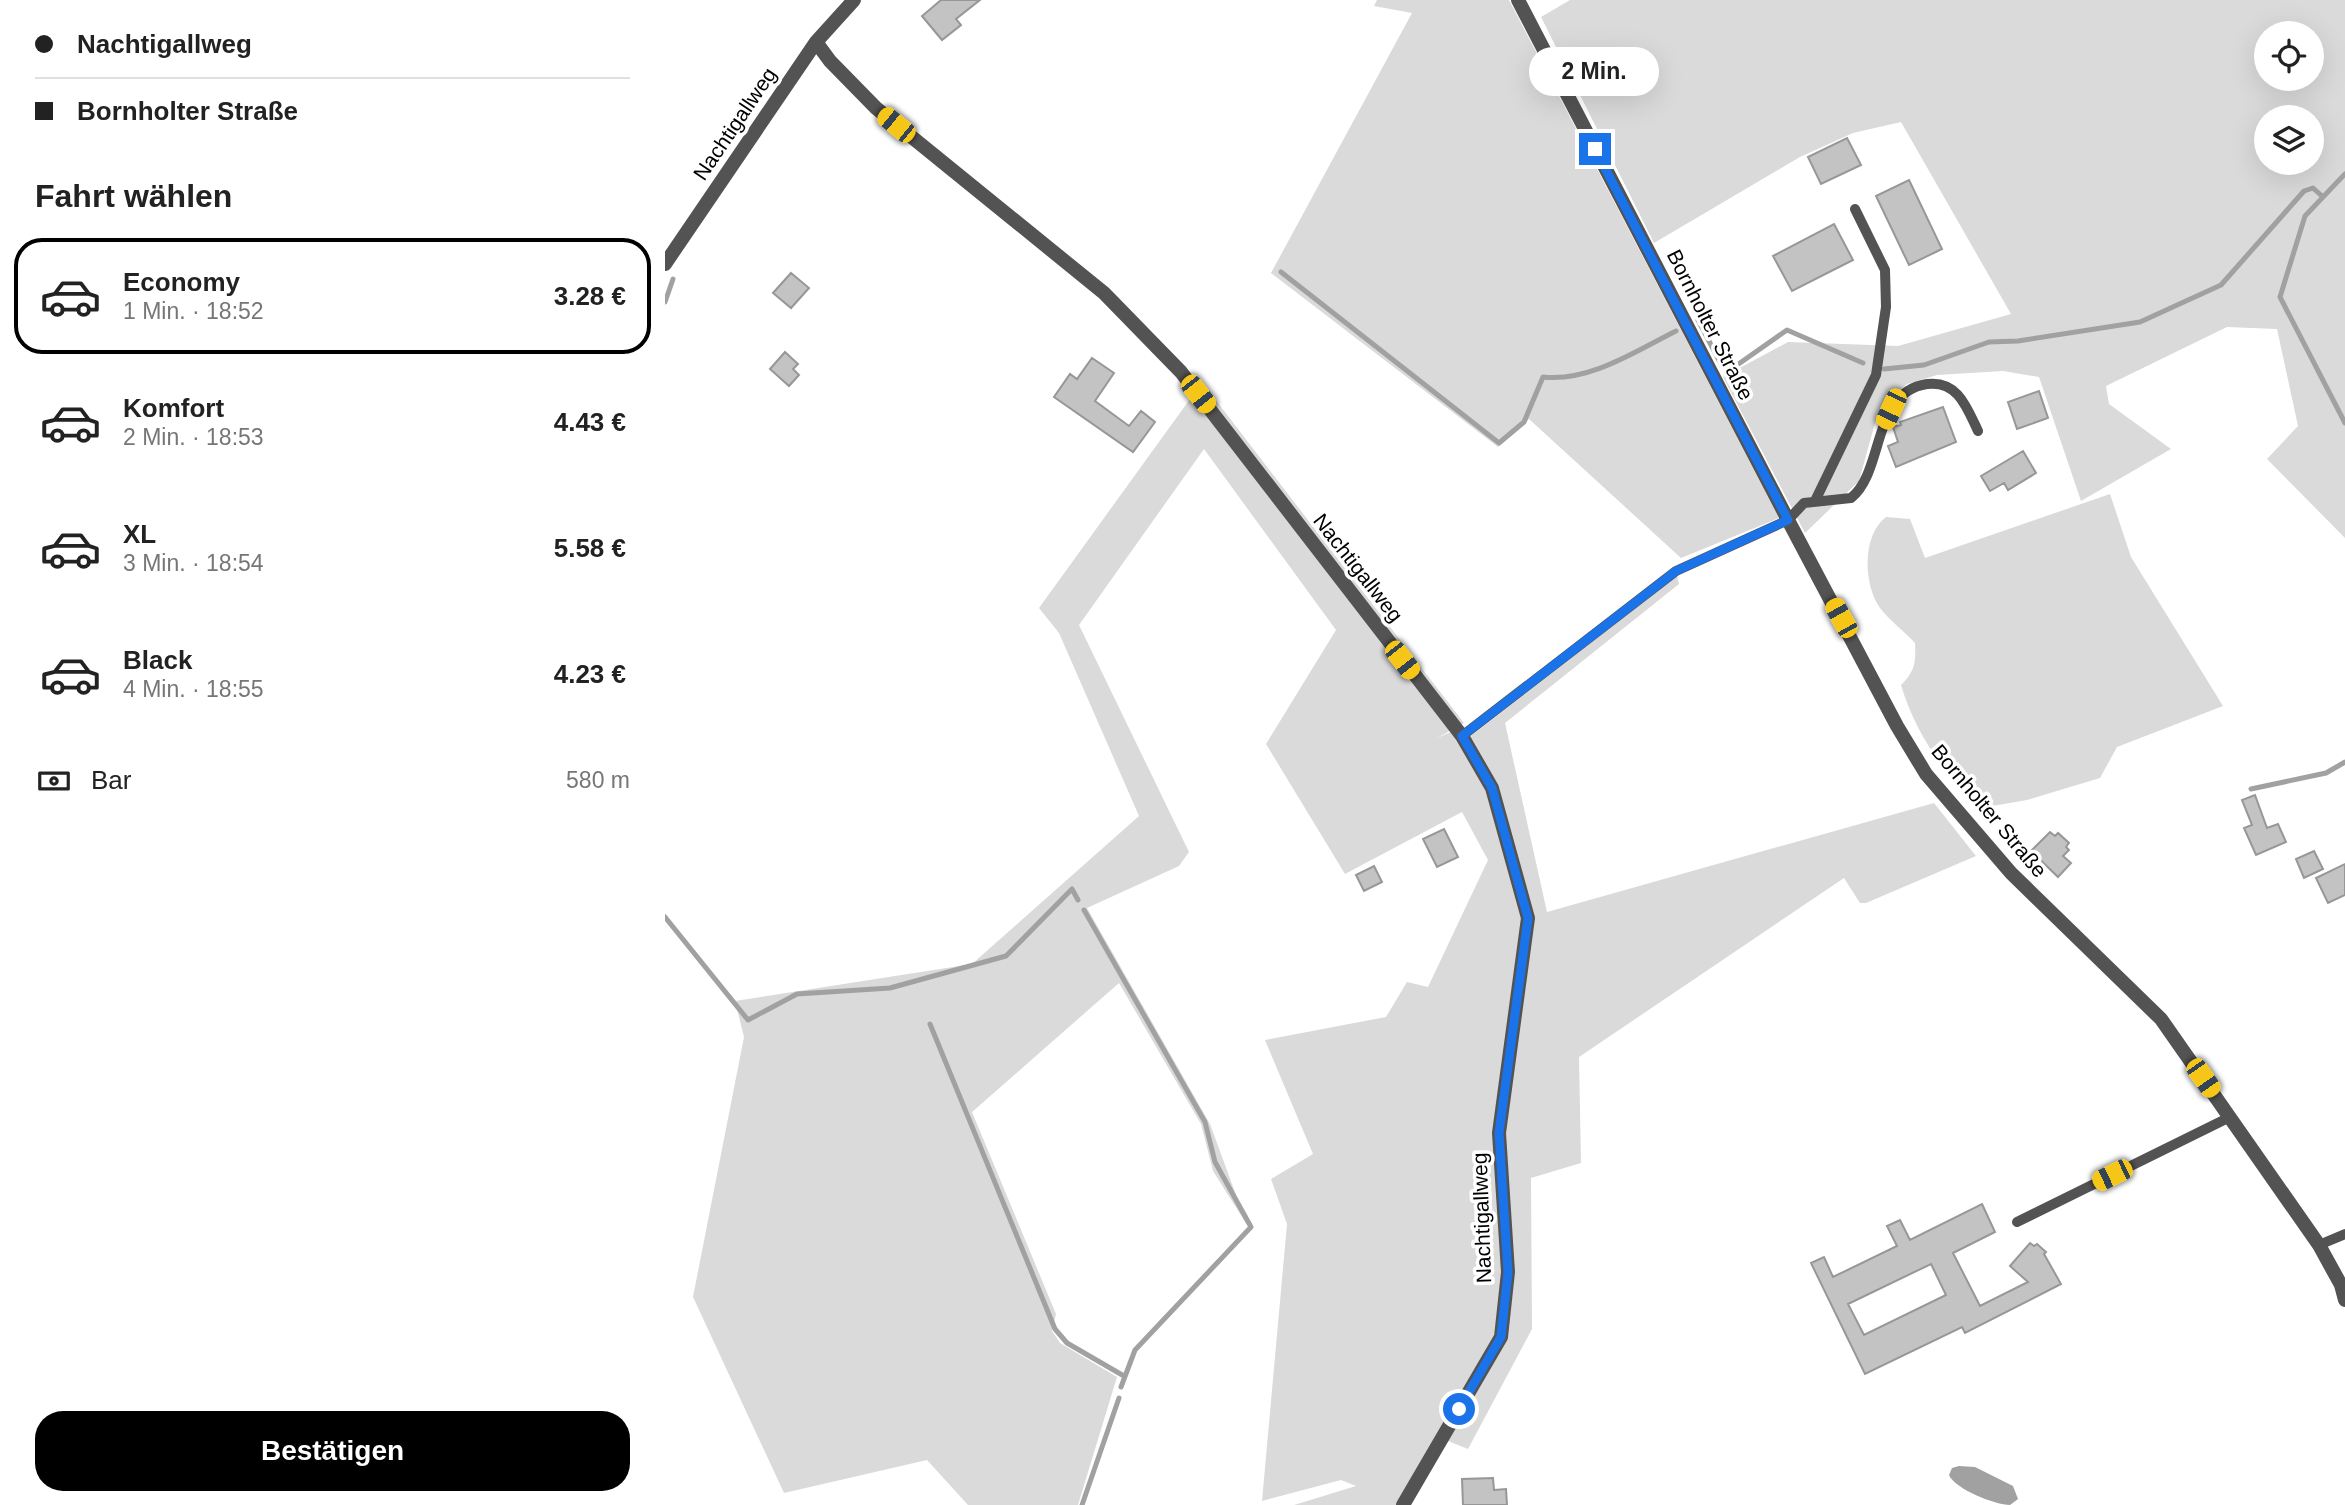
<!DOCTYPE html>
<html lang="de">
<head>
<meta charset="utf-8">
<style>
  :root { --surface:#fff; --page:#f6f6f6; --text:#222; --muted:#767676; --line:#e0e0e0; --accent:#000 }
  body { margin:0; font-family:Arial,sans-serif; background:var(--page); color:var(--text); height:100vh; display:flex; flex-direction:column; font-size:26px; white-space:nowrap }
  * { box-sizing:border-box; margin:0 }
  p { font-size:23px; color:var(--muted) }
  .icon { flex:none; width:38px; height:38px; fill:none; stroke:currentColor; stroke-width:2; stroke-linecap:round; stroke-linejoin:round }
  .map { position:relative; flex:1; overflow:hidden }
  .side { display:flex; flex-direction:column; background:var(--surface); width:665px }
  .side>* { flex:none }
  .banner { display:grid; align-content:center; height:154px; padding:0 35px; background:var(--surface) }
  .buttons { position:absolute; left:1589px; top:21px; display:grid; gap:14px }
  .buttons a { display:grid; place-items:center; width:70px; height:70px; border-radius:50%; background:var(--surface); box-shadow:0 7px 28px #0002; font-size:35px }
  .end { position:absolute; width:32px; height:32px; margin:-16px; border:9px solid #1a73e8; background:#fff; box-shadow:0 0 0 4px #fff }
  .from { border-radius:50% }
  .bubble { position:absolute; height:49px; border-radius:24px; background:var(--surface); box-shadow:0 7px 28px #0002; font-size:23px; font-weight:700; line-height:49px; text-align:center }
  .car { position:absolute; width:21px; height:42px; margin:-21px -10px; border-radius:9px; box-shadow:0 0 5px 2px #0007; background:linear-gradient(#f5c518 24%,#345 0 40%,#f5c518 0 76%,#345 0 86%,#f5c518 0) }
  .banner b { display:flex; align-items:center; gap:24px; height:66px; font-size:26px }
  .banner b+b { border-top:2px solid var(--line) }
  .banner i { width:18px; height:18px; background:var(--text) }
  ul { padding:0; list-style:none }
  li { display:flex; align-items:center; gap:21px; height:116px; margin:0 14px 10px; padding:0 21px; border:4px solid transparent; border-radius:28px }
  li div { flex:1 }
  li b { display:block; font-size:26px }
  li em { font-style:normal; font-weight:700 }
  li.selected { border-color:var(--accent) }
  li>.icon { width:63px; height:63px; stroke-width:1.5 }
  h2 { padding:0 35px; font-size:32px; line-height:84px }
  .pay { display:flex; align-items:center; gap:18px; height:77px; padding:0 35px; font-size:26px }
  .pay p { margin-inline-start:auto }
  .primary-button { display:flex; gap:14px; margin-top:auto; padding:14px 35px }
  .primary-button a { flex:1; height:80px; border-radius:28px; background:var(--accent); color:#fff; font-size:28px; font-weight:700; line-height:80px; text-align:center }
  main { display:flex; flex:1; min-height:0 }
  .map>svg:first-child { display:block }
  .green { fill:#dadada; fill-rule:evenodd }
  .water { fill:#a1a1a1 }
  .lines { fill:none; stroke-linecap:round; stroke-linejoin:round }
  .stream { stroke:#a1a1a1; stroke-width:5 }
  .building { fill:#c3c3c3; stroke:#979797; stroke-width:2; fill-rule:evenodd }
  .lane { stroke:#535353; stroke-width:10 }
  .street { stroke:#535353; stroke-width:14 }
  .route { stroke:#1a73e8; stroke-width:9 }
  .labels { text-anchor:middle; stroke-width:7; stroke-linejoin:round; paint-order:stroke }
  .street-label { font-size:21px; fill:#000; stroke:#fff }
</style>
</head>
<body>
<main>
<section class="side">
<div class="banner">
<b><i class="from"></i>Nachtigallweg</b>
<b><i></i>Bornholter Straße</b>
</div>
<h2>Fahrt wählen</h2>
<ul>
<li class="selected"><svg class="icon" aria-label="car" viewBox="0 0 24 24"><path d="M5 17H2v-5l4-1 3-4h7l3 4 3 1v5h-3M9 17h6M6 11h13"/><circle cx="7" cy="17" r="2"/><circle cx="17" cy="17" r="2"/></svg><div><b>Economy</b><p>1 Min. · 18:52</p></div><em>3.28 €</em></li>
<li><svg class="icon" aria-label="car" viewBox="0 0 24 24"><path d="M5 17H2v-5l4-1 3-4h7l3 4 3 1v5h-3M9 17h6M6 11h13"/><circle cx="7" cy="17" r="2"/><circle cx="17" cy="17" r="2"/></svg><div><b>Komfort</b><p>2 Min. · 18:53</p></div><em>4.43 €</em></li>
<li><svg class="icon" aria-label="car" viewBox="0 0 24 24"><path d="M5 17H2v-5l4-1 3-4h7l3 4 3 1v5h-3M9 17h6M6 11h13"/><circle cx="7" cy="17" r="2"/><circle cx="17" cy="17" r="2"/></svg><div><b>XL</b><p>3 Min. · 18:54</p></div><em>5.58 €</em></li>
<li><svg class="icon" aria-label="car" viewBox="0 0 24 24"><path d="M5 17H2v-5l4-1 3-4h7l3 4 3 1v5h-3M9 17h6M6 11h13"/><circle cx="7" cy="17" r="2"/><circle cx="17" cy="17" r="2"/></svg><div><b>Black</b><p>4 Min. · 18:55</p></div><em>4.23 €</em></li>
</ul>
<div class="pay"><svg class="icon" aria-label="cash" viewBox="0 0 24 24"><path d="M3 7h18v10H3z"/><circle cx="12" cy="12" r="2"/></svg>Bar<p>580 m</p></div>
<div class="primary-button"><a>Bestätigen</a></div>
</section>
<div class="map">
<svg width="1680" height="1505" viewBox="0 0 1680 1505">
  <rect width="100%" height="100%" fill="#fff"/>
  <path class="green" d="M712 0H844L1114 518 1016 558 864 419 833 447 606 273 747 13 709 6Z
    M905 0H1680V538L1602 459 1633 426 1612 329 1562 327 1441 386 1444 404 1506 449 1416 501 1374 377 1338 371 1272 375 1242 384 1224 399 1210 423 1194 481 1140 533 1058 377 1123 342 1233 346 1346 314 1236 122 1188 133 1135 157 989 243 876 17ZM1601 33H1647V79H1601ZM1601 117H1647V163H1601Z
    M543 390 799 723 772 738 788 731 797 743 1012 576 1014 584 840 723 882 912 1269 803 1311 856 1201 903H1195L1179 878 914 1057 916 1163 866 1178 867 1329 803 1449 773 1437 732 1505H629L691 1486 676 1480 597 1501 622 1224 606 1179 648 1154 600 1040 721 1017 742 982 763 987 823 860 797 812 680 874 601 744 671 630 539 449 414 625 524 852 514 866 422 908 545 1124 582 1225 548 1171 536 1124 454 983 307 1112 391 1314 387 1331 395 1343 452 1377 413 1505H303L262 1460 119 1493 28 1297 79 1037 70 1001 307 964 474 816 394 633 374 608 525 399Z
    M1445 494 1466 557 1558 706 1452 747 1435 778 1362 800 1310 809C1279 771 1250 733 1236 685 1250 671 1251 662 1250 643 1239 631 1225 621 1215 608 1198 584 1197 535 1221 517L1245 519 1260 558Z"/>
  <path class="water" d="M1294 1466 1310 1467 1348 1486 1353 1499 1345 1505C1330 1505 1290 1489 1284 1475L1287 1468Z"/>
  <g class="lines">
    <path class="stream" d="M1680 174 1640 216 1615 297 1680 423
      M616 272 834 443 859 422 878 377C925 382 971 351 1011 331
      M0 302 8 279
      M1033 320 1057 366 1065 370 1122 330 1198 363
      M1219 369 1259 365 1324 342 1353 341 1475 322 1556 285 1639 191 1648 188 1657 196
      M1586 789 1661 773 1680 762
      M419 910 540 1122 550 1162 586 1227 470 1350 456 1387
      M0 917 83 1020 132 994 225 988 341 956 407 889 413 900
      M265 1024 390 1329 402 1343 459 1376
      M417 1505 454 1398"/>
  </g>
  <path class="building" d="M276 0H315L291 19 296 25 277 40 257 16Z
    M1182 138 1196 165 1156 184 1143 157Z
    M1244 180 1277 249 1244 265 1211 196Z
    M1169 224 1188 260 1127 291 1108 256Z
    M126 273 144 288 126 308 108 293Z
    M120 352 133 364 128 369 134 375 124 386 105 369Z
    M427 358 449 373 430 401 464 426 476 411 490 422 468 452 389 397 405 374 412 379Z
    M1374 391 1383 418 1352 429 1343 402Z
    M1278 407 1291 442 1231 467 1223 446 1233 442 1228 427 1236 425 1235 422Z
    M1358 451 1371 473 1343 490 1339 483 1325 491 1316 476Z
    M1590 795 1602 828 1613 824 1621 842 1591 855 1579 828 1587 825 1577 800Z
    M779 829 793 857 772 867 758 839Z
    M1385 832 1390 836 1393 833 1404 843 1401 847 1404 850 1398 856 1406 863 1393 877 1366 851Z
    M1649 851 1658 869 1639 878 1631 859Z
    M1680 864V895L1663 903 1651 878Z
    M709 866 717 882 699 891 691 875Z
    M1317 1204 1330 1232 1288 1253 1315 1306 1363 1282 1345 1266 1365 1243 1369 1246 1372 1244 1381 1252 1379 1254 1396 1284 1300 1333 1297 1327 1200 1374 1146 1263 1159 1257 1168 1277 1232 1246 1222 1226 1235 1220 1245 1240ZM1266 1264 1281 1295 1199 1335 1183 1304Z
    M828 1478 829 1490 841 1489 842 1505H798L797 1479Z"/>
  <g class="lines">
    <path class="lane" d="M1150 501 1211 375 1221 307 1220 270 1190 209
      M797 736 1011 571 1123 520 1139 503 1186 498C1220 471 1206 392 1262 384 1293 380 1302 408 1313 431
      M1352 1222 1565 1117
      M1654 1245 1680 1234"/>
    <path class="street" d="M853 0 1123 520 1232 726 1261 774 1346 873 1496 1019 1654 1245 1676 1285 1680 1300
      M151 42 165 61 211 108 439 293 516 372 797 736 827 788 863 918 834 1133 843 1272 836 1337 738 1505
      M0 264 151 42 189 0"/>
  </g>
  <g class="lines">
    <path class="route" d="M794 1409 836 1337 843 1272 834 1133 863 918 827 788 797 736 1011 571 1123 520 930 149"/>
  </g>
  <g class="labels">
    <g class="street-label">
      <text transform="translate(70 124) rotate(-56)" y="7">Nachtigallweg</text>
      <text transform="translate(1045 325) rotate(63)" y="7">Bornholter Straße</text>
      <text transform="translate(693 568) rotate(52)" y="7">Nachtigallweg</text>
      <text transform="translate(1324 811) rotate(50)" y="7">Bornholter Straße</text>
      <text transform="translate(817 1218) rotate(-92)" y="7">Nachtigallweg</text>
    </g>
  </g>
</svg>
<div class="buttons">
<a><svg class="icon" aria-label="locate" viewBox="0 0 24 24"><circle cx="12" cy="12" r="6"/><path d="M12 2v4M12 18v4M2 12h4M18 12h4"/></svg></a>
<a><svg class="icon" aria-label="layers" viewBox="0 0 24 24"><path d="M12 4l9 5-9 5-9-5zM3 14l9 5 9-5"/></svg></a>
</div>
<i class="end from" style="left:794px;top:1409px"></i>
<i class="end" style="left:930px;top:149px"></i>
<div class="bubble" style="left:864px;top:47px;width:130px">2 Min.</div>
<i class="car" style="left:231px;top:125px;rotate:309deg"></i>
<i class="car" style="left:533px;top:394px;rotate:142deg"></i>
<i class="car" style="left:1226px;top:409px;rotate:205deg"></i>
<i class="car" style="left:1176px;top:618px;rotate:331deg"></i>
<i class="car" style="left:737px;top:660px;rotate:142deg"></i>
<i class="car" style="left:1538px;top:1078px;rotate:145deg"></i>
<i class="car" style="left:1447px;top:1175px;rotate:244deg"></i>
</div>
</main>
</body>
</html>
